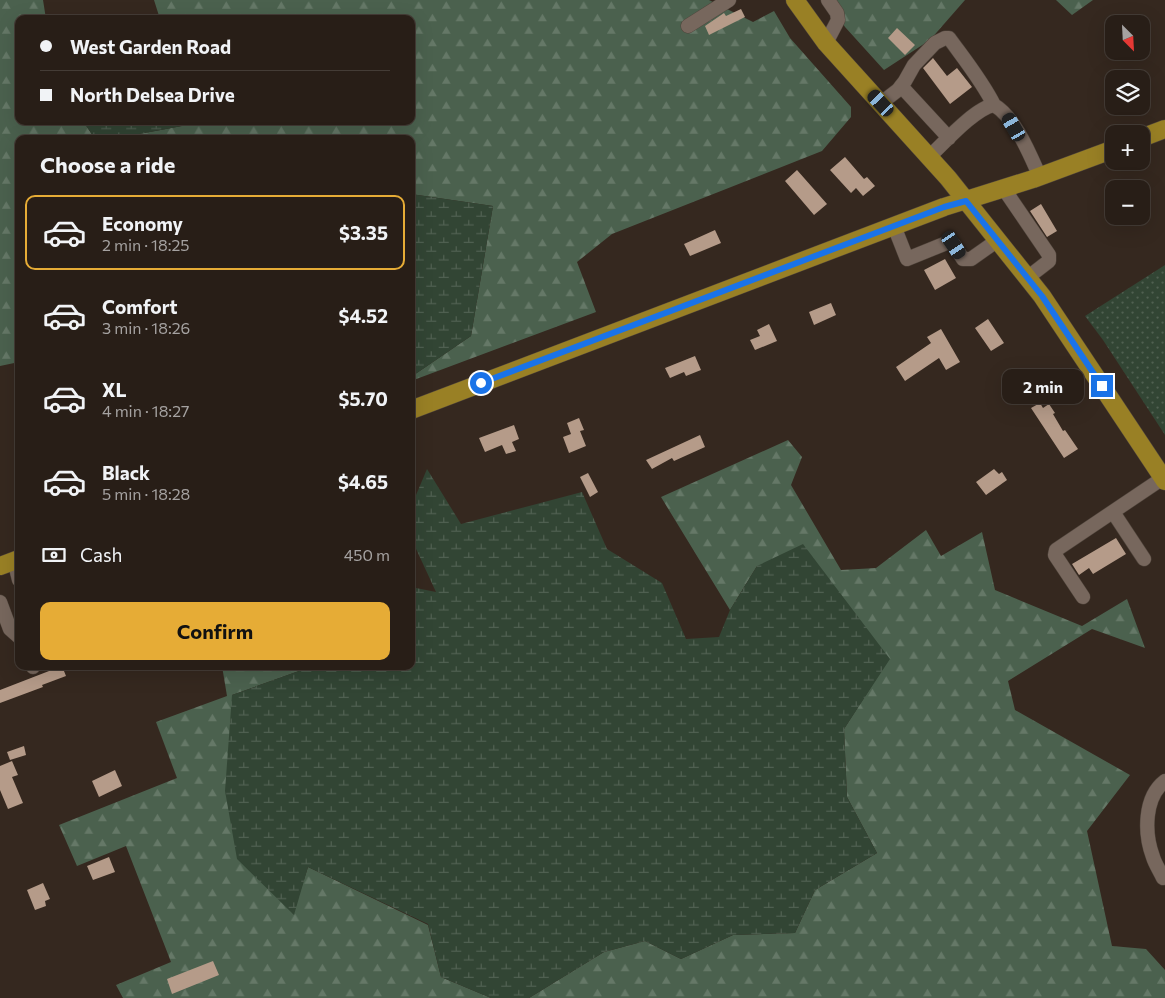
<!DOCTYPE html>
<html lang="en">
<head>
<meta charset="utf-8">
<style>
  :root { --surface:#281e17; --page:#302720; --text:#f1f3f6; --muted:#a5a2a1; --line:#443c36; --accent:#e6ac36 }
  body { margin:0; font-family:Commissioner,sans-serif; background:var(--page); color:var(--text); height:100vh; display:flex; flex-direction:column; font-size:19px; white-space:nowrap }
  * { box-sizing:border-box; margin:0 }
  p { font-size:16px; color:var(--muted) }
  .icon { flex:none; width:28px; height:28px; fill:none; stroke:currentColor; stroke-width:2; stroke-linecap:round; stroke-linejoin:round }
  .map { position:relative; flex:1; overflow:hidden }
  .sheet { position:absolute; left:15px; top:135px; width:400px; height:535px; display:flex; flex-direction:column; background:var(--surface); border-radius:10px; box-shadow:0 5px 20px #0002,0 0 0 1px var(--line) }
  .sheet>* { flex:none }
  .banner { position:absolute; left:15px; top:15px; width:400px; height:110px; border-radius:10px; box-shadow:0 5px 20px #0002,0 0 0 1px var(--line); display:grid; align-content:center; height:110px; padding:0 25px; background:var(--surface) }
  .needle { width:32px; rotate:156deg }
  .buttons { position:absolute; left:1105px; top:15px; display:grid; gap:10px }
  .buttons a { display:grid; place-items:center; width:45px; height:45px; border-radius:10px; background:var(--surface); box-shadow:0 5px 20px #0002,0 0 0 1px var(--line); font-size:25px }
  .end { position:absolute; width:22px; height:22px; margin:-11px; border:6px solid #1a73e8; background:#fff; box-shadow:0 0 0 2px #fff }
  .from { border-radius:50% }
  .bubble { position:absolute; height:35px; border-radius:10px; background:var(--surface); box-shadow:0 5px 20px #0002,0 0 0 1px var(--line); font-size:16px; font-weight:700; line-height:35px; text-align:center }
  .car { position:absolute; width:15px; height:30px; margin:-15px -8px; border-radius:6px; box-shadow:0 0 4px 1px #0007; background:linear-gradient(#222 24%,#8ab4d8 0 40%,#222 0 76%,#8ab4d8 0 86%,#222 0) }
  .banner b { display:flex; align-items:center; gap:18px; height:48px; font-size:19px }
  .banner b+b { border-top:1px solid var(--line) }
  .banner i { width:12px; height:12px; background:var(--text) }
  ul { padding:0; list-style:none }
  li { display:flex; align-items:center; gap:15px; height:75px; margin:0 10px 8px; padding:0 15px; border:2px solid transparent; border-radius:10px }
  li div { flex:1 }
  li b { display:block; font-size:19px }
  li em { font-style:normal; font-weight:700 }
  li.current { border-color:var(--accent) }
  li>.icon { width:45px; height:45px; stroke-width:1.5 }
  h2 { padding:0 25px; font-size:22px; line-height:60px }
  .pay { display:flex; align-items:center; gap:12px; height:55px; padding:0 25px; font-size:19px }
  .pay p { margin-inline-start:auto }
  .primary-button { display:flex; gap:10px; margin-top:auto; padding:10px 25px }
  .primary-button a { flex:1; height:58px; border-radius:10px; background:var(--accent); color:#111; font-size:20px; font-weight:700; line-height:58px; text-align:center }
  .map>svg:first-child { display:block }
  .grass { fill:url(#grass-dots) }
  .forest { fill:url(#forest-firs) }
  .wetland { fill:url(#wetland-marsh) }
  .building { fill:#b59b89 }
  .lines { fill:none; stroke-linecap:round; stroke-linejoin:round }
  .minor-casing { stroke:#50453c; stroke-width:15 }
  .major-casing { stroke:#50453c; stroke-width:19 }
  .minor { stroke:#77675d; stroke-width:14 }
  .major { stroke:#998025; stroke-width:18 }
  .route { stroke:#1a73e8; stroke-width:6 }
</style>
</head>
<body>
<div class="map">
<svg width="1165" height="998" viewBox="0 0 1165 998">
  <defs>
    <pattern id="grass-dots" width="8" height="8" patternUnits="userSpaceOnUse" patternTransform="scale(1.25)"><rect width="8" height="8" fill="#324534"/><path d="M2 2h.1M6 6h.1" fill="none" stroke="#506051" stroke-width="1.8" stroke-linecap="round"/></pattern>
    <pattern id="forest-firs" width="22" height="20" patternUnits="userSpaceOnUse" patternTransform="scale(1.25)"><rect width="22" height="20" fill="#4b614e"/><path d="M5 1l3.5 6h-7zM16 11l3.5 6h-7z" fill="#657867"/></pattern>
    <pattern id="wetland-marsh" width="20" height="14" patternUnits="userSpaceOnUse" patternTransform="scale(1.25)"><rect width="20" height="14" fill="#324534"/><path d="M1 5h8M5 5V1M11 12h8M15 12V8" fill="none" stroke="#506051"/></pattern>
  </defs>
  <rect width="100%" height="100%" fill="#35281f"/>
  <path class="grass" d="M1165 265V435L1103 340 1085 316Z"/>
  <path class="forest" d="M0 0H43L46 19H19V121H83L95 139H19V362L0 366Z
    M154 0H709L753 22 774 11 790 38 851 107V117L822 151 612 234 577 262 596 312 411 381V377L471 336 493 206 411 194V139H112L209 121H411V19H160Z
    M828 0H965L930 40 884 70 845 27Z
    M1056 0H1093L1072 15Z
    M788 440 802 457 791 485 841 570 876 568 926 530 941 556 982 532 995 590 1082 626 1127 599 1145 648 1092 629 1008 681 1015 710 1130 775 1087 831 1112 946 1146 949 1165 970V998H529L604 952 645 941 681 959 733 935 795 933 815 890 877 853 847 797 844 729 889 659 757 566 730 610 661 497Z
    M222 666H313L232 695 293 914 308 867 428 925 441 977 491 998H123L116 985 171 962 126 846 77 866 59 825 177 778 156 722 227 696Z"/>
  <path class="wetland" d="M83 121H209L112 139H95Z
    M411 194 493 206 471 336 411 377Z
    M427 469 461 524 582 492 607 549 662 583 686 639 719 637 730 610 757 566 803 544 890 659 844 729 847 797 877 853 815 890 795 933 733 935 681 959 645 941 604 952 529 998H491L441 977 428 924 308 867 294 915 237 859 225 791 232 695 313 666H411V587L436 592 411 538V507Z"/>
  <path class="building" d="M741 9 745 17 709 35 705 26 724 13 726 16Z
    M897 28 915 45 905 55 888 38Z
    M933 58 947 76 957 68 972 87 950 104 923 68Z
    M845 157 864 179 867 177 875 186 863 196 856 188 851 193 830 170Z
    M797 170 827 204 814 215 785 181Z
    M1041 204 1057 231 1047 237 1030 211Z
    M715 230 721 243 690 256 684 244Z
    M945 259 956 278 935 290 924 270Z
    M831 303 836 315 814 325 809 312Z
    M988 319 1004 343 991 351 975 328Z
    M769 324 777 341 755 350 750 340 760 336 757 330Z
    M941 329 960 362 946 370 939 358 905 381 896 367 931 343 927 337Z
    M695 356 701 370 686 376 684 372 670 378 665 368Z
    M1017 368 1020 373 1025 370 1033 387 1020 394 1009 373Z
    M1040 403 1043 408 1049 404 1055 413 1053 414 1063 431 1065 430 1078 449 1064 458 1031 408Z
    M579 418 584 430 580 431 586 446 569 453 563 437 571 434 567 423Z
    M514 425 519 439 512 442 516 451 506 454 502 445 485 452 479 438Z
    M700 435 705 447 674 461 672 458 652 469 646 460Z
    M994 469 999 474 1002 472 1007 480 986 495 976 482Z
    M588 473 598 492 590 497 580 477Z
    M1116 538 1126 554 1093 574 1089 568 1079 575 1072 564Z
    M62 666 66 676 42 685 43 687 0 703V690Z
    M24 746 26 755 10 760 7 752Z
    M12 761 18 775 12 777 23 803 8 809 0 790V766Z
    M115 770 122 786 99 797 92 781Z
    M109 857 115 872 93 880 87 866Z
    M43 883 50 899 45 901 46 906 35 910 27 890Z
    M213 961 219 975 172 994 167 979Z"/>
  <g class="lines">
    <g class="minor-casing">
      <path id="minor" d="M688 26 729 0
        M826 43 838 20 837 13 828 0
        M901 86 949 138
        M881 103 898 90 905 81 914 65 935 43 945 38H949C965 60 982 81 994 105
        M929 157C944 143 975 108 994 105 1015 117 1030 155 1040 177
        M1004 189 1049 255V261L1027 278
        M894 226 907 259 949 242 954 245 963 259H971L998 240
        M1113 512 1144 559
        M14 560 19 580
        M1083 597 1055 555 1056 550 1163 478
        M0 602 10 629 19 637
        M33 666V667
        M1165 781C1144 797 1144 833 1153 857 1155 864 1160 871 1163 878L1165 877"/>
    </g>
    <g class="major-casing">
      <path id="major" d="M795 0 826 43 948 178 1042 296 1165 481
        M1141 138 1165 129
        M411 410 944 207 1033 179 1114 149
        M0 566 19 559"/>
    </g>
    <use href="#minor" class="minor"/>
    <use href="#major" class="major"/>
  </g>
  <g class="lines">
    <path class="route" d="M481 383 944 207 966 201 1042 296 1102 386"/>
  </g>
</svg>
<div class="buttons">
<a><svg class="needle" viewBox="-14 -14 28 28"><path d="M0-13l5 13h-10z" fill="#e53935"/><path d="M0 13l5-13h-10z" fill="#a5a2a1"/></svg></a>
<a><svg class="icon" aria-label="layers" viewBox="0 0 24 24"><path d="M12 4l9 5-9 5-9-5zM3 14l9 5 9-5"/></svg></a>
<a>+</a>
<a>−</a>
</div>
<i class="end from" style="left:481px;top:383px"></i>
<i class="end" style="left:1102px;top:386px"></i>
<div class="bubble" style="left:1002px;top:369px;width:82px">2 min</div>
<i class="car" style="left:881px;top:103px;rotate:317deg"></i>
<i class="car" style="left:1014px;top:127px;rotate:330deg"></i>
<i class="car" style="left:954px;top:245px;rotate:146deg"></i>
<div class="banner">
<b><i class="from"></i>West Garden Road</b>
<b><i></i>North Delsea Drive</b>
</div>
<section class="sheet">
<h2>Choose a ride</h2>
<ul>
<li class="current"><svg class="icon" aria-label="car" viewBox="0 0 24 24"><path d="M5 17H2v-5l4-1 3-4h7l3 4 3 1v5h-3M9 17h6M6 11h13"/><circle cx="7" cy="17" r="2"/><circle cx="17" cy="17" r="2"/></svg><div><b>Economy</b><p>2 min · 18:25</p></div><em>$3.35</em></li>
<li><svg class="icon" aria-label="car" viewBox="0 0 24 24"><path d="M5 17H2v-5l4-1 3-4h7l3 4 3 1v5h-3M9 17h6M6 11h13"/><circle cx="7" cy="17" r="2"/><circle cx="17" cy="17" r="2"/></svg><div><b>Comfort</b><p>3 min · 18:26</p></div><em>$4.52</em></li>
<li><svg class="icon" aria-label="car" viewBox="0 0 24 24"><path d="M5 17H2v-5l4-1 3-4h7l3 4 3 1v5h-3M9 17h6M6 11h13"/><circle cx="7" cy="17" r="2"/><circle cx="17" cy="17" r="2"/></svg><div><b>XL</b><p>4 min · 18:27</p></div><em>$5.70</em></li>
<li><svg class="icon" aria-label="car" viewBox="0 0 24 24"><path d="M5 17H2v-5l4-1 3-4h7l3 4 3 1v5h-3M9 17h6M6 11h13"/><circle cx="7" cy="17" r="2"/><circle cx="17" cy="17" r="2"/></svg><div><b>Black</b><p>5 min · 18:28</p></div><em>$4.65</em></li>
</ul>
<div class="pay"><svg class="icon" aria-label="cash" viewBox="0 0 24 24"><path d="M3 7h18v10H3z"/><circle cx="12" cy="12" r="2"/></svg>Cash<p>450 m</p></div>
<div class="primary-button"><a>Confirm</a></div>
</section>
</div>
</body>
</html>
